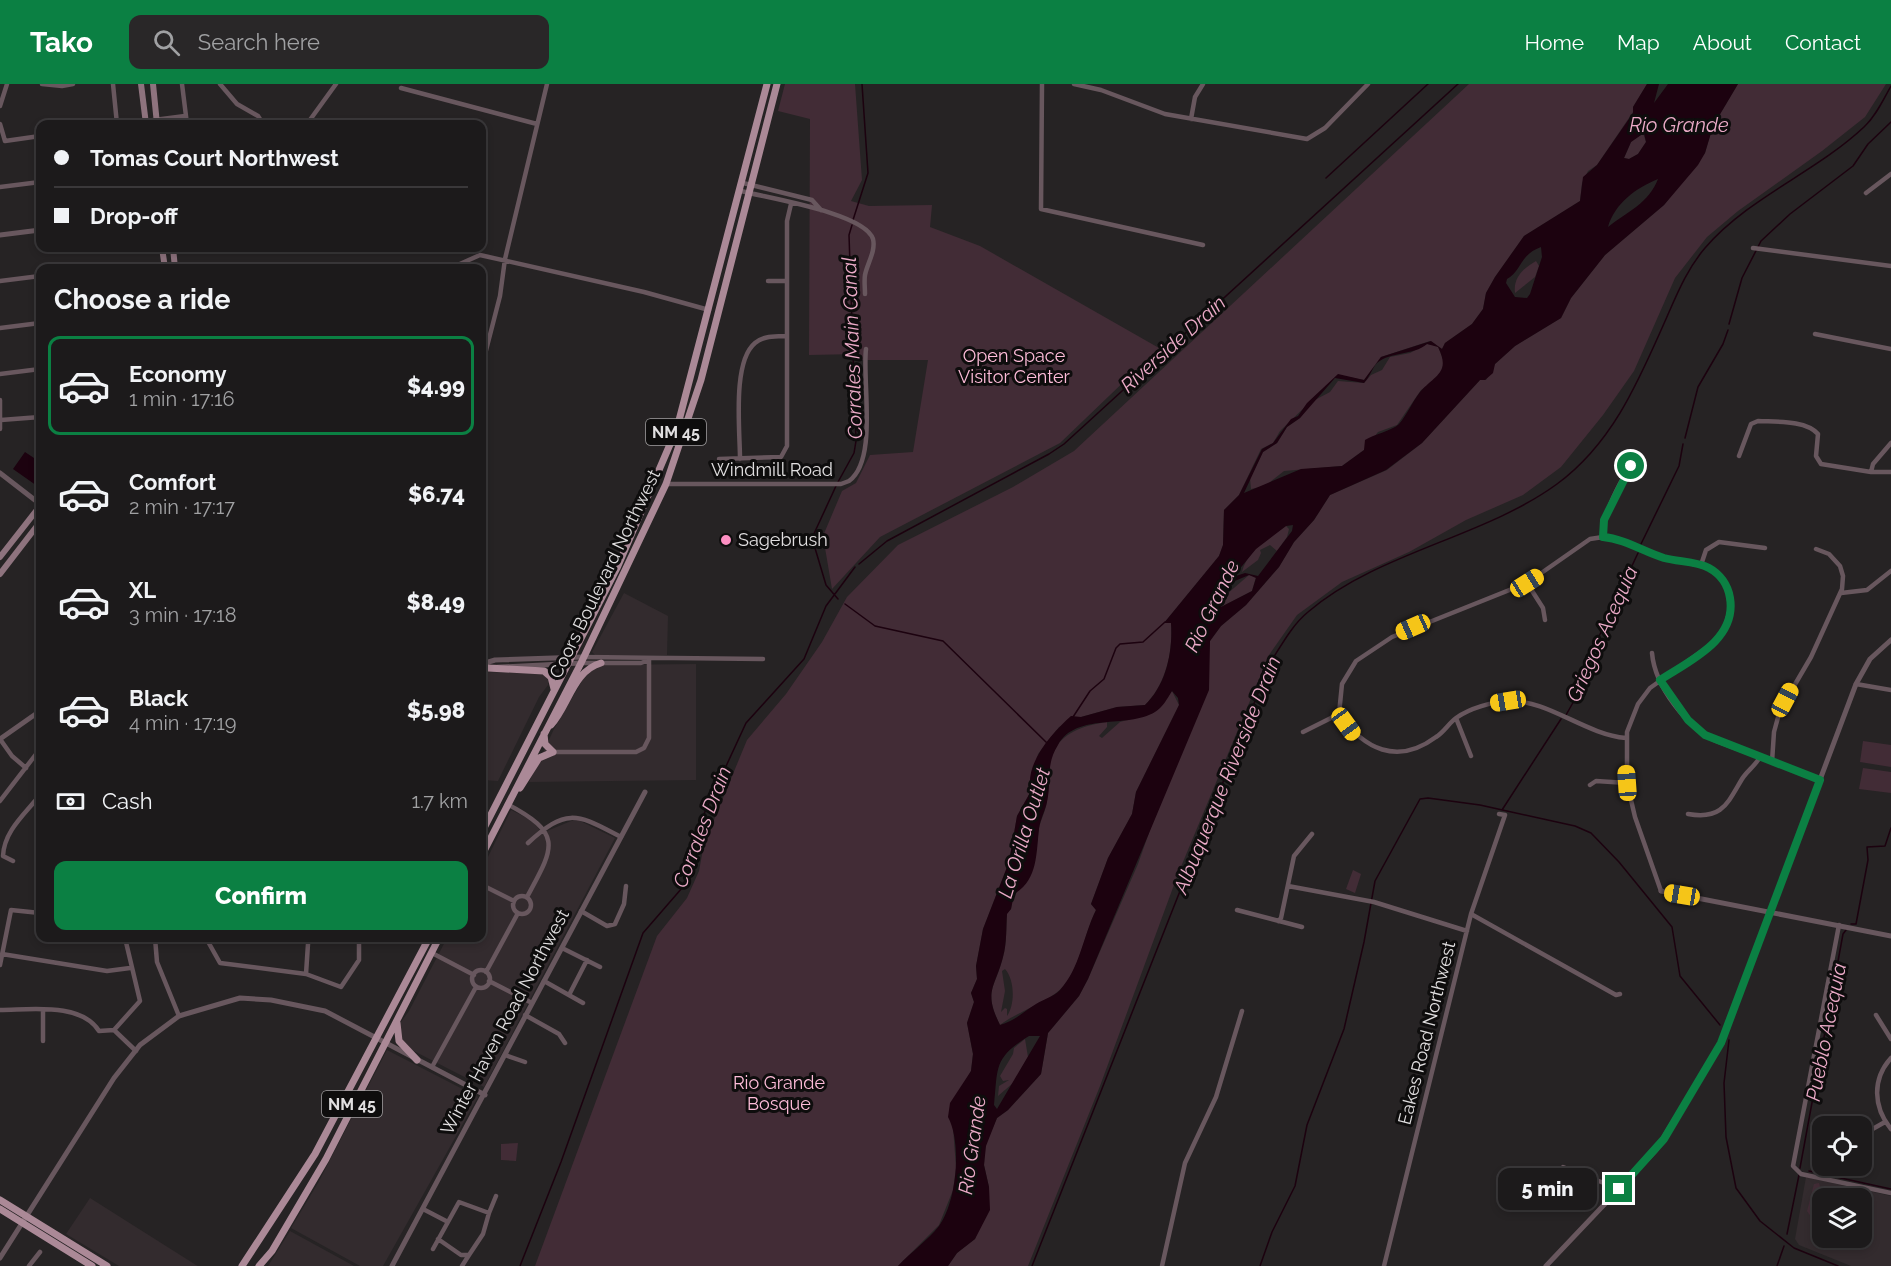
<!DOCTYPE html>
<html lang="en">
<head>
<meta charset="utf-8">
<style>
  :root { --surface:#1c1a1b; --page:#292728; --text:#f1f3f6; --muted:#a0a1a3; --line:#3a383a; --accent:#0b8043 }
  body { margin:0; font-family:Raleway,sans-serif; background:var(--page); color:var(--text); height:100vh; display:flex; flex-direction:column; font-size:22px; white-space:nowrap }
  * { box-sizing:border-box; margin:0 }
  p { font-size:20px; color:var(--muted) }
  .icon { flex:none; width:33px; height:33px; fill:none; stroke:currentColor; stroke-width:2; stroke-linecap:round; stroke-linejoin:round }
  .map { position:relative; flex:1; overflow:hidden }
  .side { position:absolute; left:36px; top:180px; width:450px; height:678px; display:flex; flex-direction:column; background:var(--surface); border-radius:12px; box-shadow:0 3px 9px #0003,0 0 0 2px var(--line) }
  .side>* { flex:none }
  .guide { position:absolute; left:36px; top:36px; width:450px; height:132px; border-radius:12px; box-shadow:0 3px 9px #0003,0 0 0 2px var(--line); display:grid; align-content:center; height:132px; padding:0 18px; background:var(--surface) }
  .fabs { position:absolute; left:1812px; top:1032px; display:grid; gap:12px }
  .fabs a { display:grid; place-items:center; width:60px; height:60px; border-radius:12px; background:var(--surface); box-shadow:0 3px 9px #0003,0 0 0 2px var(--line); font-size:30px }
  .end { position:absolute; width:27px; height:27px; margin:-14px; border:8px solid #0b8043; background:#fff; box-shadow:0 0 0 3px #fff }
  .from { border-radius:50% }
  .bubble { position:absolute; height:42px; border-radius:12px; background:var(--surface); box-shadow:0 3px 9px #0003,0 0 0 2px var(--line); font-size:20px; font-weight:800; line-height:42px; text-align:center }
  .car { position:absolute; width:18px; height:36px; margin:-18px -9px; border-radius:8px; box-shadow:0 0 4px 2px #0007; background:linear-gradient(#f5c518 24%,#345 0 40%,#f5c518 0 76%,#345 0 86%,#f5c518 0) }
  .guide b { display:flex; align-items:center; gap:21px; height:57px; font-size:22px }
  .guide b+b { border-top:2px solid var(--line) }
  .guide i { width:15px; height:15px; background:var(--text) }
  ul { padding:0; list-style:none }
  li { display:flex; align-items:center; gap:18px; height:99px; margin:0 12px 9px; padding:0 6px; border:3px solid transparent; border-radius:12px }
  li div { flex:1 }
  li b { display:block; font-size:22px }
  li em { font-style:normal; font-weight:800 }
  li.current { border-color:var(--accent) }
  li>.icon { width:54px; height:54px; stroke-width:1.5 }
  h2 { padding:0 18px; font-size:27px; line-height:72px }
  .pay { display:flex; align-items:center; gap:15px; height:66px; padding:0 18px; font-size:22px }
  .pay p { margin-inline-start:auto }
  .cta { display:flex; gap:12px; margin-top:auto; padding:12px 18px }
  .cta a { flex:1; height:69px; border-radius:12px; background:var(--accent); color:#fff; font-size:24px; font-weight:800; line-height:69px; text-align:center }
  header { display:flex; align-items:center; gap:36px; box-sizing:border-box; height:84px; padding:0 30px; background:var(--accent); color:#fff }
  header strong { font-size:28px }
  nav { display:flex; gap:33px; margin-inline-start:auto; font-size:21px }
  .search { width:420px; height:54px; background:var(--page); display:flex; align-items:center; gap:15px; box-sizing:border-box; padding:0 21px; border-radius:12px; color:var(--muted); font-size:22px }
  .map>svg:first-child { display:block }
  .built { fill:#332b2e; fill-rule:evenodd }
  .green { fill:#422c36; fill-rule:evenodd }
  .water { fill:#1c020f; fill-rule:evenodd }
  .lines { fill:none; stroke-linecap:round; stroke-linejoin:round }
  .stream { stroke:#1c020f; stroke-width:1.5 }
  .minor { stroke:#68575e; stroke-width:4.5 }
  .tertiary { stroke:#68575e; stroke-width:5 }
  .secondary { stroke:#8e737e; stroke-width:6 }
  .primary { stroke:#ab8997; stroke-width:7 }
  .route { stroke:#0b8043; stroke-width:8 }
  .poi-dot { fill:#fc8fc2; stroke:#0e0d0d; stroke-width:2 }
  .labels { text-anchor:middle; stroke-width:6; stroke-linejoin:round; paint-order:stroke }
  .shield { fill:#0e0d0d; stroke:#a2a0a1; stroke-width:1.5 }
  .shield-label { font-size:16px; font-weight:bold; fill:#e1dfe0 }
  .park-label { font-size:18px; fill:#febcd9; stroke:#0e0d0d }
  .street-label { font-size:18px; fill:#e1dfe0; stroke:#0e0d0d }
  .poi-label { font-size:18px; fill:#e1dfe0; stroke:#0e0d0d; text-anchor:start }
  .water-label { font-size:20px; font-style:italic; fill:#ebaac7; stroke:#0e0d0d }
</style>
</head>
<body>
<header>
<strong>Tako</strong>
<div class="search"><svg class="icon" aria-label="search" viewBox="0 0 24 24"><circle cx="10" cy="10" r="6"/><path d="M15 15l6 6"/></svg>Search here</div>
<nav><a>Home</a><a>Map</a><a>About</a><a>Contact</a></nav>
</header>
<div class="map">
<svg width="1891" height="1182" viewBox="0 0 1891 1182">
  <rect width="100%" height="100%" fill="#262324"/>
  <path class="built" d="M624 509 668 532 667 571H595L592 568Z
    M696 580V696L529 698 554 645 585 592 593 584 603 581Z
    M482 588 541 589 549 594 548 601 539 613 498 697 482 696Z
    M511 726 533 737 542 749 576 735 615 754 484 1003 406 963 402 958 398 942 409 927 447 854H482V785Z
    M387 966 478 1013 383 1182H360L291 1144 318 1099Z
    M1806 1093 1891 1112V1182H1851L1799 1161 1795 1155ZM1822 1114H1862V1154H1822Z
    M90 1114 196 1181 198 1182H119L66 1150Z
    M290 1147 354 1182H268Z"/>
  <path class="green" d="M785 0H855L862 96 851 117 869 122 932 121 930 143 980 162 1159 264 1060 359 880 453 832 505 823 452 842 407 856 399 870 371 913 368 928 276H859L858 270 809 271 810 35 778 27Z
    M1469 0H1647L1633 23V28L1597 81 1588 87 1582 99 1580 117 1524 152 1495 193 1486 209 1483 225 1472 240 1445 259 1442 265 1430 257 1381 273 1364 296 1338 291 1280 347 1273 359 1261 365 1239 411 1224 426 1223 461 1219 472 1164 539H1171C1173 568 1166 600 1145 621L1117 623 1081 633 1059 643 1038 670 1031 707 1017 732 1009 778 983 845 976 882 977 895 971 909 974 918 967 939 973 970 971 987 962 1003 953 1043 956 1084 953 1106 939 1141 898 1182H535L657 852 687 814 699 787 704 760 747 656 786 610 822 558 847 513 898 461 1013 403 1074 367Z
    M1738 0H1886L1865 33 1822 67 1738 127 1707 153 1675 194 1634 287 1603 331 1561 383 1523 411 1466 436 1409 468 1342 498 1297 531 1269 571 1178 790 1100 1002 1028 1182H948L957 1169 975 1155 989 1103 984 1081 985 1062 997 1034 1008 1026 1041 990 1048 949 1079 912 1088 895 1138 780 1208 581 1210 557 1221 542 1246 521 1279 483 1294 458 1314 436 1330 411 1387 386 1422 359 1480 296H1486L1495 280 1515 262 1561 234 1571 214 1605 171 1664 121 1705 69 1713 42Z
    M1643 49 1646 58 1638 70 1629 75 1624 74 1631 58Z
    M1536 177 1539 182 1535 193 1515 209C1513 193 1524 184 1536 177Z
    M1427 260 1438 262 1444 278 1442 286 1435 297 1421 306 1397 341 1378 348 1364 366 1342 382 1284 387 1265 402 1251 405 1250 394 1263 368 1277 359 1287 343 1300 334 1313 317 1330 308 1338 297 1364 299 1371 291 1382 286 1390 273 1410 269Z
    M1286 442 1289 445 1287 453 1277 467 1270 461 1260 466 1261 469 1258 476 1242 488C1247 467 1269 453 1286 442Z
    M1249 491 1256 493 1252 507 1221 523 1227 510Z
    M1172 607 1179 621 1136 708 1132 730 1108 774 1091 820 1096 826C1083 851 1080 891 1056 909 1039 922 1017 928 1000 941 983 906 995 905 1003 873 1007 859 1006 843 1007 829L1011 825 1014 809C1035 798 1036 765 1039 744 1041 735 1046 726 1047 717 1049 707 1047 695 1048 685 1052 652 1079 642 1107 638V643L1099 652 1102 654 1120 638 1153 629ZM1005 885C1015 896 1015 921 1007 932V925L1005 924 1001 928 1005 907 1002 887Z
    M1863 657 1891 661V683L1860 678Z
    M1863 684 1891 688V709L1859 705Z
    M1353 786 1361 790 1355 809 1346 805Z
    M1025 955 1028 973 1013 999 998 1012 999 1002 1009 996 1003 997 1000 992 1013 970 1014 964Z
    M518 1059 516 1077 501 1076V1060Z
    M1819 1099 1822 1109 1830 1114H1822V1135L1811 1133 1807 1127 1814 1100Z"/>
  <path class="water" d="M1647 0H1659L1654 19 1668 0H1738L1713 42 1705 69 1698 81 1664 121 1605 171 1571 214 1561 234 1515 262 1495 280 1493 289 1485 296H1480L1422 359 1386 386 1330 411 1314 436 1294 458 1279 483 1246 521 1221 542 1210 557 1209 606 1088 895 1079 912 1048 949 1041 990 1008 1026 997 1034 986 1062 984 1081 989 1103 990 1126 975 1155 957 1169 948 1182H898C911 1168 928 1156 939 1142 957 1117 962 1059 948 1033L950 1019 971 987 973 970 967 939 974 918 971 909 977 895 976 882 983 845 1009 778 1017 732 1031 707C1024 680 1052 649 1071 632L1081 633 1117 623 1145 621C1166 601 1173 568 1171 539H1164L1219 472 1223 461 1224 426 1239 411 1262 365 1273 359 1291 335 1298 332 1307 319 1338 290 1364 296 1381 273 1431 257 1442 265 1445 259 1472 240 1483 225 1486 209 1495 193 1524 152 1580 117 1583 93 1597 81 1633 29V23ZM1644 49 1646 58 1638 70 1629 75 1624 74 1631 58ZM1658 95C1649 119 1627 128 1608 143 1615 119 1636 104 1658 95ZM1541 163 1542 173 1530 210 1527 214 1515 213 1506 199 1507 195C1522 187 1519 171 1541 163ZM1427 260 1438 263C1451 289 1435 291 1420 308 1412 318 1407 331 1399 340 1392 347 1374 350 1365 356L1364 366 1342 382 1301 385 1244 409 1263 368 1277 359 1287 343 1300 334 1335 294 1364 299C1370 293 1372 284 1377 279 1391 267 1413 272 1427 260ZM1286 442 1293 441 1292 447 1258 492 1245 489 1233 493 1256 465ZM1249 491 1256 494 1252 507 1221 523 1230 499ZM1172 607 1178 614 1179 621 1136 708 1132 730 1108 774 1091 820 1096 826C1083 852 1080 884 1060 906 1053 913 1044 915 1036 920 1023 928 1015 937 1000 941 983 907 995 904 1003 873 1007 859 1006 843 1007 830L1011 825 1014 810C1038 796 1036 770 1039 745 1040 736 1045 727 1047 718 1052 696 1045 682 1058 661 1076 628 1127 645 1155 628 1163 623 1167 615 1172 607ZM1029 952H1040L997 1025 994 1021C998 984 993 974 1029 952Z
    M25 368 40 378V404L13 385Z"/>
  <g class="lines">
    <path class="stream" d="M1326 94 1428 0
      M853 136 868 89 862 0
      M1729 240 1742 194 1761 157 1790 130 1853 82 1868 60 1891 38
      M1685 354 1698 303 1723 260 1728 246
      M838 398 854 369 856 357 849 151 852 141
      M836 402 812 454 826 501 838 515
      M1641 460 1679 382 1683 360
      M859 480 887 457 1049 370 1064 360 1458 0
      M845 520 875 542 943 557 1047 659
      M1566 631 1579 608 1587 578 1638 469
      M1073 633 1090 607 1104 595 1116 564 1120 560 1143 558 1165 538
      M1502 726 1561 635
      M1851 840H1856L1868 776 1867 763 1885 762 1891 744
      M1729 956 1724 999 1726 1053 1736 1104 1760 1137 1794 1164 1838 1182
      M1800 1084 1843 850 1846 846
      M1809 1087 1891 1105
      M1787 1150 1799 1091
      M520 1182 561 1078 643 849 682 804 691 779 697 745 746 639 804 575 826 522 855 483
      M1032 1182 1270 579C1281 562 1292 541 1308 528 1378 468 1483 454 1557 400 1613 359 1639 296 1666 235 1677 210 1687 185 1705 164 1749 113 1815 89 1864 43 1876 32 1883 16 1891 2
      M1260 1182 1272 1148 1295 1102 1307 1041 1344 945 1364 858 1375 797 1420 715 1428 714 1480 721 1575 742 1591 749 1619 778 1672 843 1680 892 1720 941
      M1777 1182 1784 1162"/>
    <path class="minor" d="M42 0 62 2 73 0
      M113 0 117 40
      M182 0 187 40
      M220 0 237 20 258 32 263 40
      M1042 0 1041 125 1203 161
      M1074 0 1101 6 1165 30 1307 55 1325 44 1368 0
      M401 4 537 40
      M0 22 7 0
      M1191 35 1195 13 1203 0
      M0 40 5 57 40 52
      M123 40 185 32
      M307 40 336 0
      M743 99 812 116 821 126
      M0 103 40 98
      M741 107C767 114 865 129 873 155 876 167 867 180 865 191 864 197 865 203 865 210
      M1866 109 1891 90
      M1753 164 1891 182
      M99 184 135 181 136 184
      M451 184 480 171 644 208 709 226
      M0 197 40 192
      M768 197H787
      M0 244 40 239
      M1815 250 1891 265
      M482 282 500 212 505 175 547 0
      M0 290 40 285
      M0 316V345
      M1 336 40 333
      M1739 372 1751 340 1758 337C1776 338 1806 336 1818 350L1816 372 1821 380 1871 388H1891
      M719 375 781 373 787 362V137L791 120
      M740 375C740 347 732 278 755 259 765 251 775 253 786 252
      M1871 388 1873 380 1891 359
      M666 400H841L849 397C878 376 862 298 866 265
      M1603 453C1601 435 1622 389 1637 377
      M1701 481 1706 466 1719 458 1765 464
      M1527 499 1543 524 1545 536
      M1841 509 1867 506 1891 487
      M1652 569C1655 603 1686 642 1716 657L1820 696
      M583 573 763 575
      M581 579H641L649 576
      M1856 600 1891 606
      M1339 630 1342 600 1356 577 1392 553 1527 499 1590 455 1603 453 1618 456 1665 474 1707 483 1719 492 1728 505 1730 525 1725 544 1712 560 1650 604 1638 620 1627 648V699L1635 733 1661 807
      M1339 630C1364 665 1397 682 1436 653 1444 648 1449 639 1456 634 1470 624 1492 618 1509 617 1549 616 1584 650 1626 654
      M1456 634 1471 672
      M1303 648 1339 630
      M0 655 12 672 26 684
      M553 668H636L644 664 649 654V576
      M1772 678 1774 648 1780 626 1811 573 1842 505 1843 492 1840 482 1829 470 1816 465
      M1590 701 1596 697 1627 699
      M0 717 40 665
      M507 720C564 750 554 763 527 813
      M1688 730C1722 736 1727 720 1742 695 1747 687 1755 682 1760 673
      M528 759C568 722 578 731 621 753
      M13 777 3 772C4 747 25 730 40 711
      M482 801 514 817
      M1288 802 1374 818 1467 847
      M513 821a9 9 0 1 1 18 0a9 9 0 1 1-18 0Z
      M1237 826 1302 843
      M581 827 607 842 615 840 624 820 626 802
      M1471 830 1616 911 1620 910
      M1278 837 1281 834 1294 772 1312 750
      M1839 841 1793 1082 1801 1090 1891 1109
      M155 854 157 878 179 932
      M206 854 220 879 306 890 341 903 359 876V854
      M306 854 308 860 306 890
      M562 864 600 883
      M432 869 474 891
      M2 870 107 887 130 884
      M0 881 11 826 40 829
      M472 895a9 9 0 1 1 18 0a9 9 0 1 1-18 0Z
      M486 888 518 829
      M489 897 532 919
      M544 897 583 919
      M569 911 587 876
      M0 926C30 926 81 918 99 947L114 946 136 967
      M43 926V957
      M525 931 559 950 565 959
      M1876 931 1891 955
      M114 946 140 917 125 854
      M505 971 525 978
      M1891 974C1872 995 1873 1023 1891 1045
      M432 983 476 903
      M1862 1051 1885 1038
      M1563 1083 1619 1105
      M423 1125 448 1138
      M489 1129 496 1112
      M433 1165 459 1118 489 1129 483 1150 469 1171H461L438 1155
      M29 1182 40 1168
      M462 1182 469 1171
      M1162 1182 1185 1079 1216 1013 1242 927
      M1384 1182 1471 830 1505 731 1499 730"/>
    <path class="tertiary" d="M0 151 40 146
      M0 389 40 420
      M482 580 495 576 583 573
      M482 584 581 579
      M0 655 40 627
      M1661 807 1891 852
      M0 1174 114 994 140 961 179 932 240 914 271 916 325 927 485 1011
      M392 1182 645 708
      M1546 1182 1656 1066 1721 959 1856 600 1870 575 1891 556"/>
    <path class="secondary" d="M141 0 146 40
      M153 0 157 40
      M162 164 165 184
      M173 164 175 184
      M0 473 40 422
      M0 490 40 438"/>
    <path class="primary" d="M488 584 544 587 551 593 554 605
      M551 641C569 621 573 587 601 579
      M544 650 545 660 553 668
      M520 704 539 674 553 668
      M482 748 617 484 677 344 767 0
      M482 771 581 579 666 400 701 296 777 0
      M482 800 483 802
      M397 939 399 957 417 976
      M0 1116 107 1182
      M0 1125 92 1182
      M242 1182 315 1070 429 854
      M259 1182 272 1167 326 1075 439 854"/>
  </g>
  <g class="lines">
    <path class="route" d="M1619 1105 1664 1055 1721 959 1820 696 1705 651 1688 636 1660 596C1689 577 1737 556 1730 514 1728 501 1720 490 1709 484 1696 477 1679 478 1664 474 1644 468 1625 455 1603 453L1604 436 1631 382"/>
  </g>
  <circle class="poi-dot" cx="726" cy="456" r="6"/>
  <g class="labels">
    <g class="shield">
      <rect x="646" y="335" width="60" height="26" rx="4.5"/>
      <rect x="322" y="1007" width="60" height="26" rx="4.5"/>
    </g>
    <g class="shield-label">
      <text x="676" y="354">NM 45</text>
      <text x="352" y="1026">NM 45</text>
    </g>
    <g class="park-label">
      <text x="1014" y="278">Open Space<tspan x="1014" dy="21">Visitor Center</tspan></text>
      <text x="779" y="1005">Rio Grande<tspan x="779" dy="21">Bosque</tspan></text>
    </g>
    <g class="street-label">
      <text x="772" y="392">Windmill Road</text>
      <text transform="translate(605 490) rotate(-64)" y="6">Coors Boulevard Northwest</text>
      <text transform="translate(505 938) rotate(-62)" y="6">Winter Haven Road Northwest</text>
      <text transform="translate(1427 949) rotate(-76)" y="6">Eakes Road Northwest</text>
    </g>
    <g class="poi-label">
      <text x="738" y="462">Sagebrush</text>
    </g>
    <g class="water-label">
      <text x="1679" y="48">Rio Grande</text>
      <text transform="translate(1173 260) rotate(-42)" y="7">Riverside Drain</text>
      <text transform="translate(852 264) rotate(-92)" y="7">Corrales Main Canal</text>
      <text transform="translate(1212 522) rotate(-64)" y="7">Rio Grande</text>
      <text transform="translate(1602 550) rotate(-66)" y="7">Griegos Acequia</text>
      <text transform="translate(1227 691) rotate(-68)" y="7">Albuquerque Riverside Drain</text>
      <text transform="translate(702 743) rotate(-69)" y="7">Corrales Drain</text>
      <text transform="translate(1024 749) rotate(-73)" y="7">La Orilla Outlet</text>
      <text transform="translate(1826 948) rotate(-79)" y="7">Pueblo Acequia</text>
      <text transform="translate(972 1061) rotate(-82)" y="7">Rio Grande</text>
    </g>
  </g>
</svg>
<div class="fabs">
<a><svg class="icon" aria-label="locate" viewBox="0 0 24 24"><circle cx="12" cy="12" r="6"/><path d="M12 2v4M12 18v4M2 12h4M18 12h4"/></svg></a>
<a><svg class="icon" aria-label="layers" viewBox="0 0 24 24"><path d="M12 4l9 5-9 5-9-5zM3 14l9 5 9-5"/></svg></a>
</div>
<i class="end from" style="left:1631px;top:382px"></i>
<i class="end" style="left:1619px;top:1105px"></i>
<div class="bubble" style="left:1498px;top:1084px;width:99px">5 min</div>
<i class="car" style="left:1527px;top:499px;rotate:58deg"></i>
<i class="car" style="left:1413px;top:543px;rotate:246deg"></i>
<i class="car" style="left:1785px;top:616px;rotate:28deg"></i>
<i class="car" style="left:1508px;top:617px;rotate:261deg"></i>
<i class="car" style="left:1346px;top:640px;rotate:144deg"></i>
<i class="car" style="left:1627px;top:699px;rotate:356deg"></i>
<i class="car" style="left:1682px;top:811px;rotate:280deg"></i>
<div class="guide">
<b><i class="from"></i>Tomas Court Northwest</b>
<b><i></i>Drop-off</b>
</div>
<section class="side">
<h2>Choose a ride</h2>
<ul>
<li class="current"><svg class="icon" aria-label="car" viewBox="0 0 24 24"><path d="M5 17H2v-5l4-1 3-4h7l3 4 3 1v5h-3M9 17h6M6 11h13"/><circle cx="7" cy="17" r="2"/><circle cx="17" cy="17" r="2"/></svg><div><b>Economy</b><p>1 min · 17:16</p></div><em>$4.99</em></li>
<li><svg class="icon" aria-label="car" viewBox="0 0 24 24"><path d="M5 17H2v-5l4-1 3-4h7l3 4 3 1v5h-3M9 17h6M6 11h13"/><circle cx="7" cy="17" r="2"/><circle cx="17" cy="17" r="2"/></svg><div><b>Comfort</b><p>2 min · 17:17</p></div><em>$6.74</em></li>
<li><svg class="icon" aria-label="car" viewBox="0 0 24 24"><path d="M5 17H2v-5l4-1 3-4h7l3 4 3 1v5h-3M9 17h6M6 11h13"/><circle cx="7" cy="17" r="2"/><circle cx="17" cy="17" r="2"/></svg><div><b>XL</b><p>3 min · 17:18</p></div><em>$8.49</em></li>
<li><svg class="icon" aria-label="car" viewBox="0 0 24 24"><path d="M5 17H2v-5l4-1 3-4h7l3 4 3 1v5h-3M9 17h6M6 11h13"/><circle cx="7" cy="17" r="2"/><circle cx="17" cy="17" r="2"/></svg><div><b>Black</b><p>4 min · 17:19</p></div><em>$5.98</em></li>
</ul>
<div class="pay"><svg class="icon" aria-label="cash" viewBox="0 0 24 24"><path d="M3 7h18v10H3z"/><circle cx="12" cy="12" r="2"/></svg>Cash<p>1.7 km</p></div>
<div class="cta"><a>Confirm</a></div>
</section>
</div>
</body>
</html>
